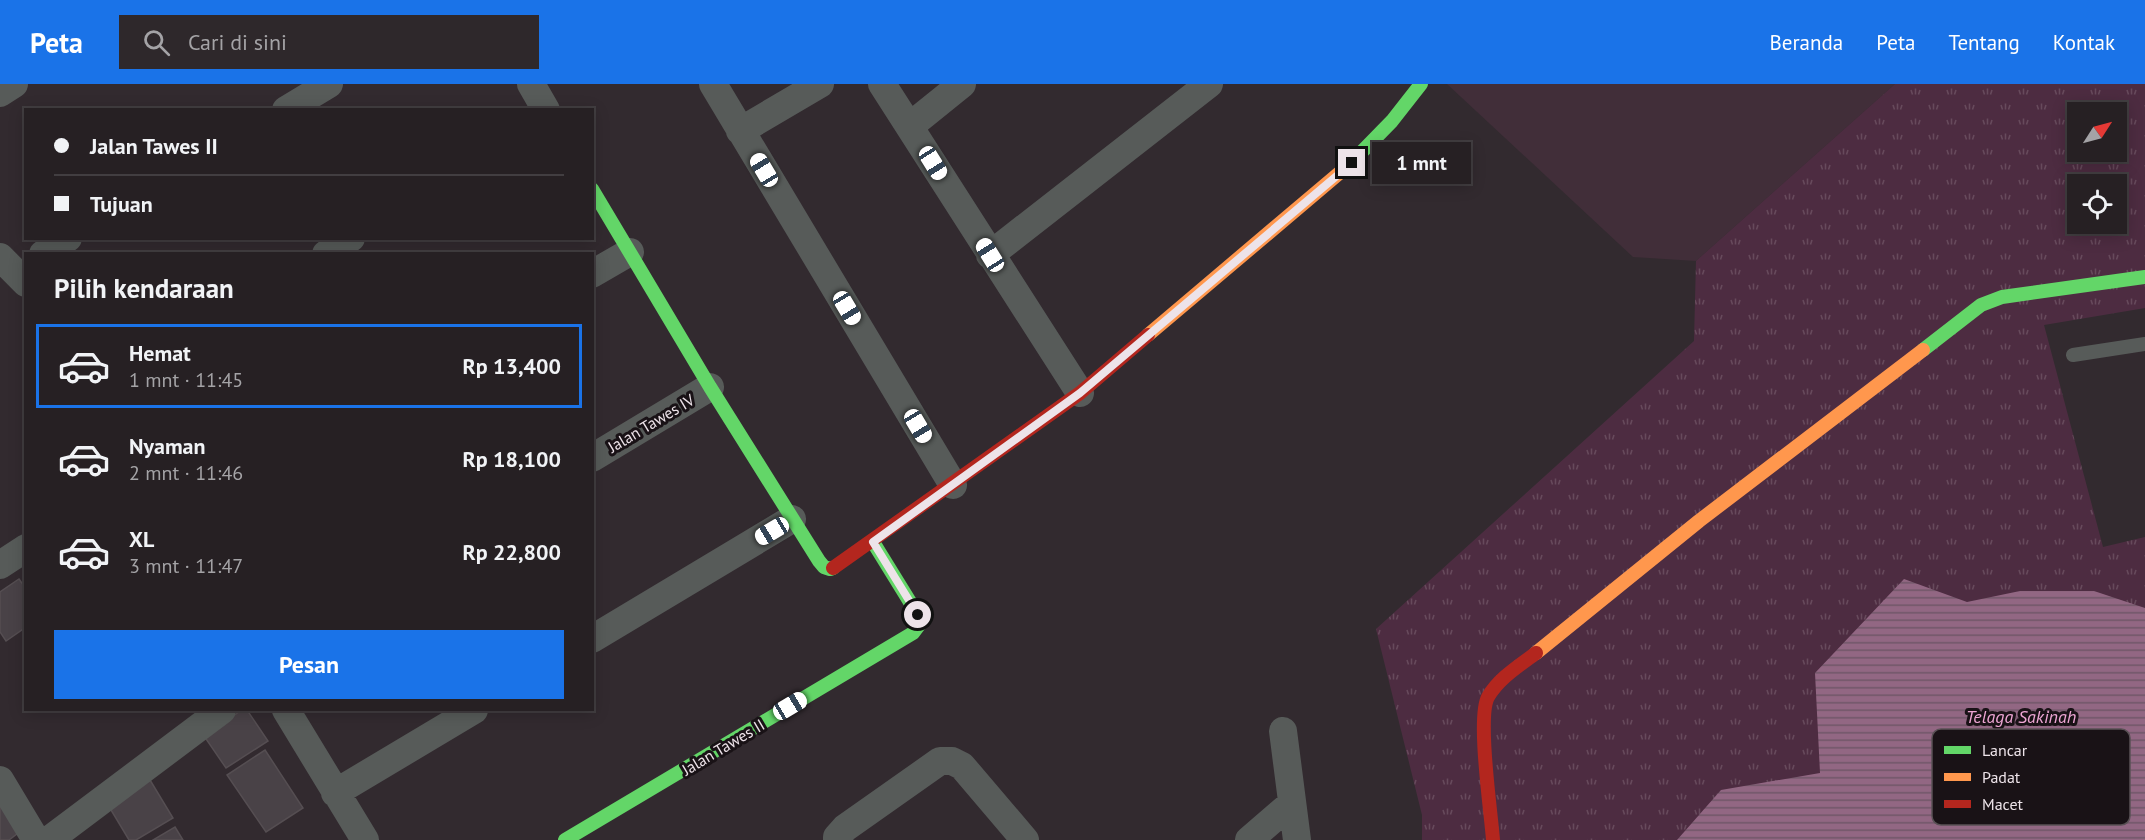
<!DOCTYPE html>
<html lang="id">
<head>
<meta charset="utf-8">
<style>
  :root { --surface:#262023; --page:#2e282b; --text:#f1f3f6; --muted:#a4a3a6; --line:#423e41; --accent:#1a73e8 }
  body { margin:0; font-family:"PT Sans",sans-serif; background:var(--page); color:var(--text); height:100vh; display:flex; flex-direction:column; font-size:22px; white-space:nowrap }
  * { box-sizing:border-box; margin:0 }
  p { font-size:20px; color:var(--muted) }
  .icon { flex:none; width:33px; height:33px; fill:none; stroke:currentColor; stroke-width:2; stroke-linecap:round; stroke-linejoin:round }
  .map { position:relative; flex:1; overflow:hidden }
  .details { position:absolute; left:24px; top:168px; width:570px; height:459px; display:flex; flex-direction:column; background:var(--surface); border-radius:0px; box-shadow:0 3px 15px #0003,0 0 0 2px var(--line) }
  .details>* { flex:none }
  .hud { position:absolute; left:24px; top:24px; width:570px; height:132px; border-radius:0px; box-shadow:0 3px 15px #0003,0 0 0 2px var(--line); display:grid; align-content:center; height:132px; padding:0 30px; background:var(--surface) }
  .needle { width:39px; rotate:54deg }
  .buttons { position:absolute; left:2067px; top:18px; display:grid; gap:12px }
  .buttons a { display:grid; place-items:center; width:60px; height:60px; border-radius:0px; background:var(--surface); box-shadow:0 3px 15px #0003,0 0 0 2px var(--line); font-size:30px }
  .end { position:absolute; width:27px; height:27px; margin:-14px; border:8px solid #ede3e9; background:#111; box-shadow:0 0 0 3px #111 }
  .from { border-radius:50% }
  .bubble { position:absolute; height:42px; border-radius:0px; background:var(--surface); box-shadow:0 3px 15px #0003,0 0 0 2px var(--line); font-size:20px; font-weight:700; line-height:42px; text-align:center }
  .car { position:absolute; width:18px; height:36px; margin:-18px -9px; border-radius:8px; box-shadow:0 0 4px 2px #0007; background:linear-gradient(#fff 24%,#345 0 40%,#fff 0 76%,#345 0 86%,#fff 0) }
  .hud b { display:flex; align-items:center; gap:21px; height:57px; font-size:22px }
  .hud b+b { border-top:2px solid var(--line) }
  .hud i { width:15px; height:15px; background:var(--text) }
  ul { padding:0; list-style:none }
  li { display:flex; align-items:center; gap:18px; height:84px; margin:0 12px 9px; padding:0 18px; border:3px solid transparent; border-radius:0px }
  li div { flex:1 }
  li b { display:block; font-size:22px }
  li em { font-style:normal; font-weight:700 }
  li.active { border-color:var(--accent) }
  li>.icon { width:54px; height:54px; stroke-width:1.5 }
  h2 { padding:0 30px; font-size:27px; line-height:72px }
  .action { display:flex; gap:12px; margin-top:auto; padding:12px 30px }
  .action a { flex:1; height:69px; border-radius:0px; background:var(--accent); color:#fff; font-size:24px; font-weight:700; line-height:69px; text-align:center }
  header { display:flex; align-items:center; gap:36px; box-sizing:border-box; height:84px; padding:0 30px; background:var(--accent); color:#fff }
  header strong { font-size:28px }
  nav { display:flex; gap:33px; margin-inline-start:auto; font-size:21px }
  .search { width:420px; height:54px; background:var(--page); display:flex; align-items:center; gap:15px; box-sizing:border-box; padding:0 21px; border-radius:0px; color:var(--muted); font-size:22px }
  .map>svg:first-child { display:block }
  .built { fill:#412e39 }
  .grass { fill:url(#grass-tufts); fill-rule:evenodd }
  .water { fill:url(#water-rules) }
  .building { fill:#494247; stroke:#554e52; stroke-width:1.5 }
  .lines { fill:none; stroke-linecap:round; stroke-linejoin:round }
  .lane { stroke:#575b59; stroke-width:14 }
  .street { stroke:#575b59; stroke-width:28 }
  .fast { stroke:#63d668; stroke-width:14 }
  .slow { stroke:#ff974d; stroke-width:14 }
  .jam { stroke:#b3261e; stroke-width:14 }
  .route { stroke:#ede3e9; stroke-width:8 }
  .labels { text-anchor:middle; stroke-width:6; stroke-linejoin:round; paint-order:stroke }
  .street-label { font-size:16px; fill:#ede3e9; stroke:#191216 }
  .water-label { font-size:18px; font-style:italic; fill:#eea6d4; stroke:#191216 }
  .key { fill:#191216; stroke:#595155; stroke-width:1.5 }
  .key-label { font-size:16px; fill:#ede3e9 }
</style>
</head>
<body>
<header>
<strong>Peta</strong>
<div class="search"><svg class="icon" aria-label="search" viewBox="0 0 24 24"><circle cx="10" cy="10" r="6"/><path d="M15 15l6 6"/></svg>Cari di sini</div>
<nav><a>Beranda</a><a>Peta</a><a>Tentang</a><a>Kontak</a></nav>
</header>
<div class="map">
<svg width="2145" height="756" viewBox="0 0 2145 756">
  <defs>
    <pattern id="grass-tufts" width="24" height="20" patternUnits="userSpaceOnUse" patternTransform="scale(1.5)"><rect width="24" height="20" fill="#4d2c41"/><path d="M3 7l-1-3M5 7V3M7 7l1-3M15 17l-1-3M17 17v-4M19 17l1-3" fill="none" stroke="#674a5c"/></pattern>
    <pattern id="water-rules" width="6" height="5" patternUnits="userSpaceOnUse" patternTransform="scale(1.5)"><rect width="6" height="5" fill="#926783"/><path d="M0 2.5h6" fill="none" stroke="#705768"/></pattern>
  </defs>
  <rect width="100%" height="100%" fill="#322a2f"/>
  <path class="built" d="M1447 0H1895L1696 177 1633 173Z"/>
  <path class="grass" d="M1895 0H2145V224L2044 241 2103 463 2145 453V756H1422V731L1376 545 1694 257 1696 177ZM2078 28H2116V68H2078ZM2078 100H2116V140H2078Z"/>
  <path class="water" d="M1904 495 1967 518 2020 507H2094L2145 524V756H1677L1721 706 1820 689 1815 589Z"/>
  <path class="building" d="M19 495 26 505V543L6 557 0 548V508Z
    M242 626H247L268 657 226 684 204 652Z
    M265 666 303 724 266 748 227 691Z
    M150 696 173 734 136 756H129L108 721Z
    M0 717 22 746 9 756H0Z
    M175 743 183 756H153Z"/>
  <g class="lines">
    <path class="lane" d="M2073 271 2145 260"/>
    <path class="street" d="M531 0 546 26
      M713 0 953 401
      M882 0 1080 309
      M0 9 14 0
      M286 26 329 0
      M910 42 962 0
      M740 47 820 0
      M43 170 68 154
      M326 170 351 154
      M990 171 1209 0
      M0 173 26 199
      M592 190 630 168
      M592 374 710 303
      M0 481 26 464
      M592 555 792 435
      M286 626 365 756
      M1283 647 1297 756
      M0 696 36 756
      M335 709 474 626
      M49 756 222 626
      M837 756V753L845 744 940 677H952L962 682 1025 756
      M1249 756 1292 719"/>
    <path class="fast" d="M1350 80 1392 37 1421 0
      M592 105 710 303 819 477 824 483 830 485 833 484
      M1923 266 1981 221 2002 213 2145 193
      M565 756 913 549 919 541 918 531 873 458"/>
    <path class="slow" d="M1148 251 1350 80
      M1536 569 1699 437 1923 266"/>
    <path class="jam" d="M833 484 1080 309 1148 251
      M1493 756C1491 728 1477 633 1488 613 1499 594 1519 582 1536 569"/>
  </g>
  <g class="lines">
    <path class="route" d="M918 531 873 458 1080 309 1352 79"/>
  </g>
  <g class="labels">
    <g class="street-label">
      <text transform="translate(651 339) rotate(-31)" y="6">Jalan Tawes IV</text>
      <text transform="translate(723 663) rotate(-31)" y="6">Jalan Tawes II</text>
    </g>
    <g class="water-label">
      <text x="2021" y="639">Telaga Sakinah</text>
    </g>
  </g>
  <rect x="1932" y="645" width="198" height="96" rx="9" class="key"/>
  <rect x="1944" y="662" width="27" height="8" fill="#63d668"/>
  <rect x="1944" y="689" width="27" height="8" fill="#ff974d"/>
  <rect x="1944" y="716" width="27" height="8" fill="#b3261e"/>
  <g class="key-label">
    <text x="1982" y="672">Lancar</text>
    <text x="1982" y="699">Padat</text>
    <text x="1982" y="726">Macet</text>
  </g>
</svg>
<div class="buttons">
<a><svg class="needle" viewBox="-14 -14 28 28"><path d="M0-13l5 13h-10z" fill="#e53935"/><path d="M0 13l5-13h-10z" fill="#a4a3a6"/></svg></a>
<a><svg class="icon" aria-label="locate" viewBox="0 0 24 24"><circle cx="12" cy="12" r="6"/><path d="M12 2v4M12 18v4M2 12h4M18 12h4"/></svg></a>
</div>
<i class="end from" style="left:918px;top:531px"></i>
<i class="end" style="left:1352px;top:79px"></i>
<div class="bubble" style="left:1372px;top:58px;width:99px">1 mnt</div>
<i class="car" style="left:933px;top:79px;rotate:148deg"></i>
<i class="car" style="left:764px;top:86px;rotate:329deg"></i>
<i class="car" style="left:990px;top:171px;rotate:328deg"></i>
<i class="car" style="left:847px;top:224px;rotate:149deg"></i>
<i class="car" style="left:918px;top:342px;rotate:149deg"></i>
<i class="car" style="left:772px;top:447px;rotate:239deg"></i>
<i class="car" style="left:790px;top:622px;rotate:59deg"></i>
<div class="hud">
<b><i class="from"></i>Jalan Tawes II</b>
<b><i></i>Tujuan</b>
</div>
<section class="details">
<h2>Pilih kendaraan</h2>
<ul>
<li class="active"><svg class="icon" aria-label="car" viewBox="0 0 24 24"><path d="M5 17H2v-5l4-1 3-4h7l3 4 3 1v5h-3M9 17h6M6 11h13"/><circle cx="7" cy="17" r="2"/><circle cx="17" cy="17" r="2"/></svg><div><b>Hemat</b><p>1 mnt · 11:45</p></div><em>Rp 13,400</em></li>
<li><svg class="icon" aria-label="car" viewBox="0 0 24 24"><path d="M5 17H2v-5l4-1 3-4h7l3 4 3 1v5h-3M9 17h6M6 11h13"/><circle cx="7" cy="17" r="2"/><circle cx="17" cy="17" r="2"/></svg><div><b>Nyaman</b><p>2 mnt · 11:46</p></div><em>Rp 18,100</em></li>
<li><svg class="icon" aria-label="car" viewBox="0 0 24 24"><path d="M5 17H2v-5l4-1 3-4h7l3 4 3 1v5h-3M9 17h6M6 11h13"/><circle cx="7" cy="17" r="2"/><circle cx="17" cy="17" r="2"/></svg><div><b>XL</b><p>3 mnt · 11:47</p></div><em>Rp 22,800</em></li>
</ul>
<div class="action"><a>Pesan</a></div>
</section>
</div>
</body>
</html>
